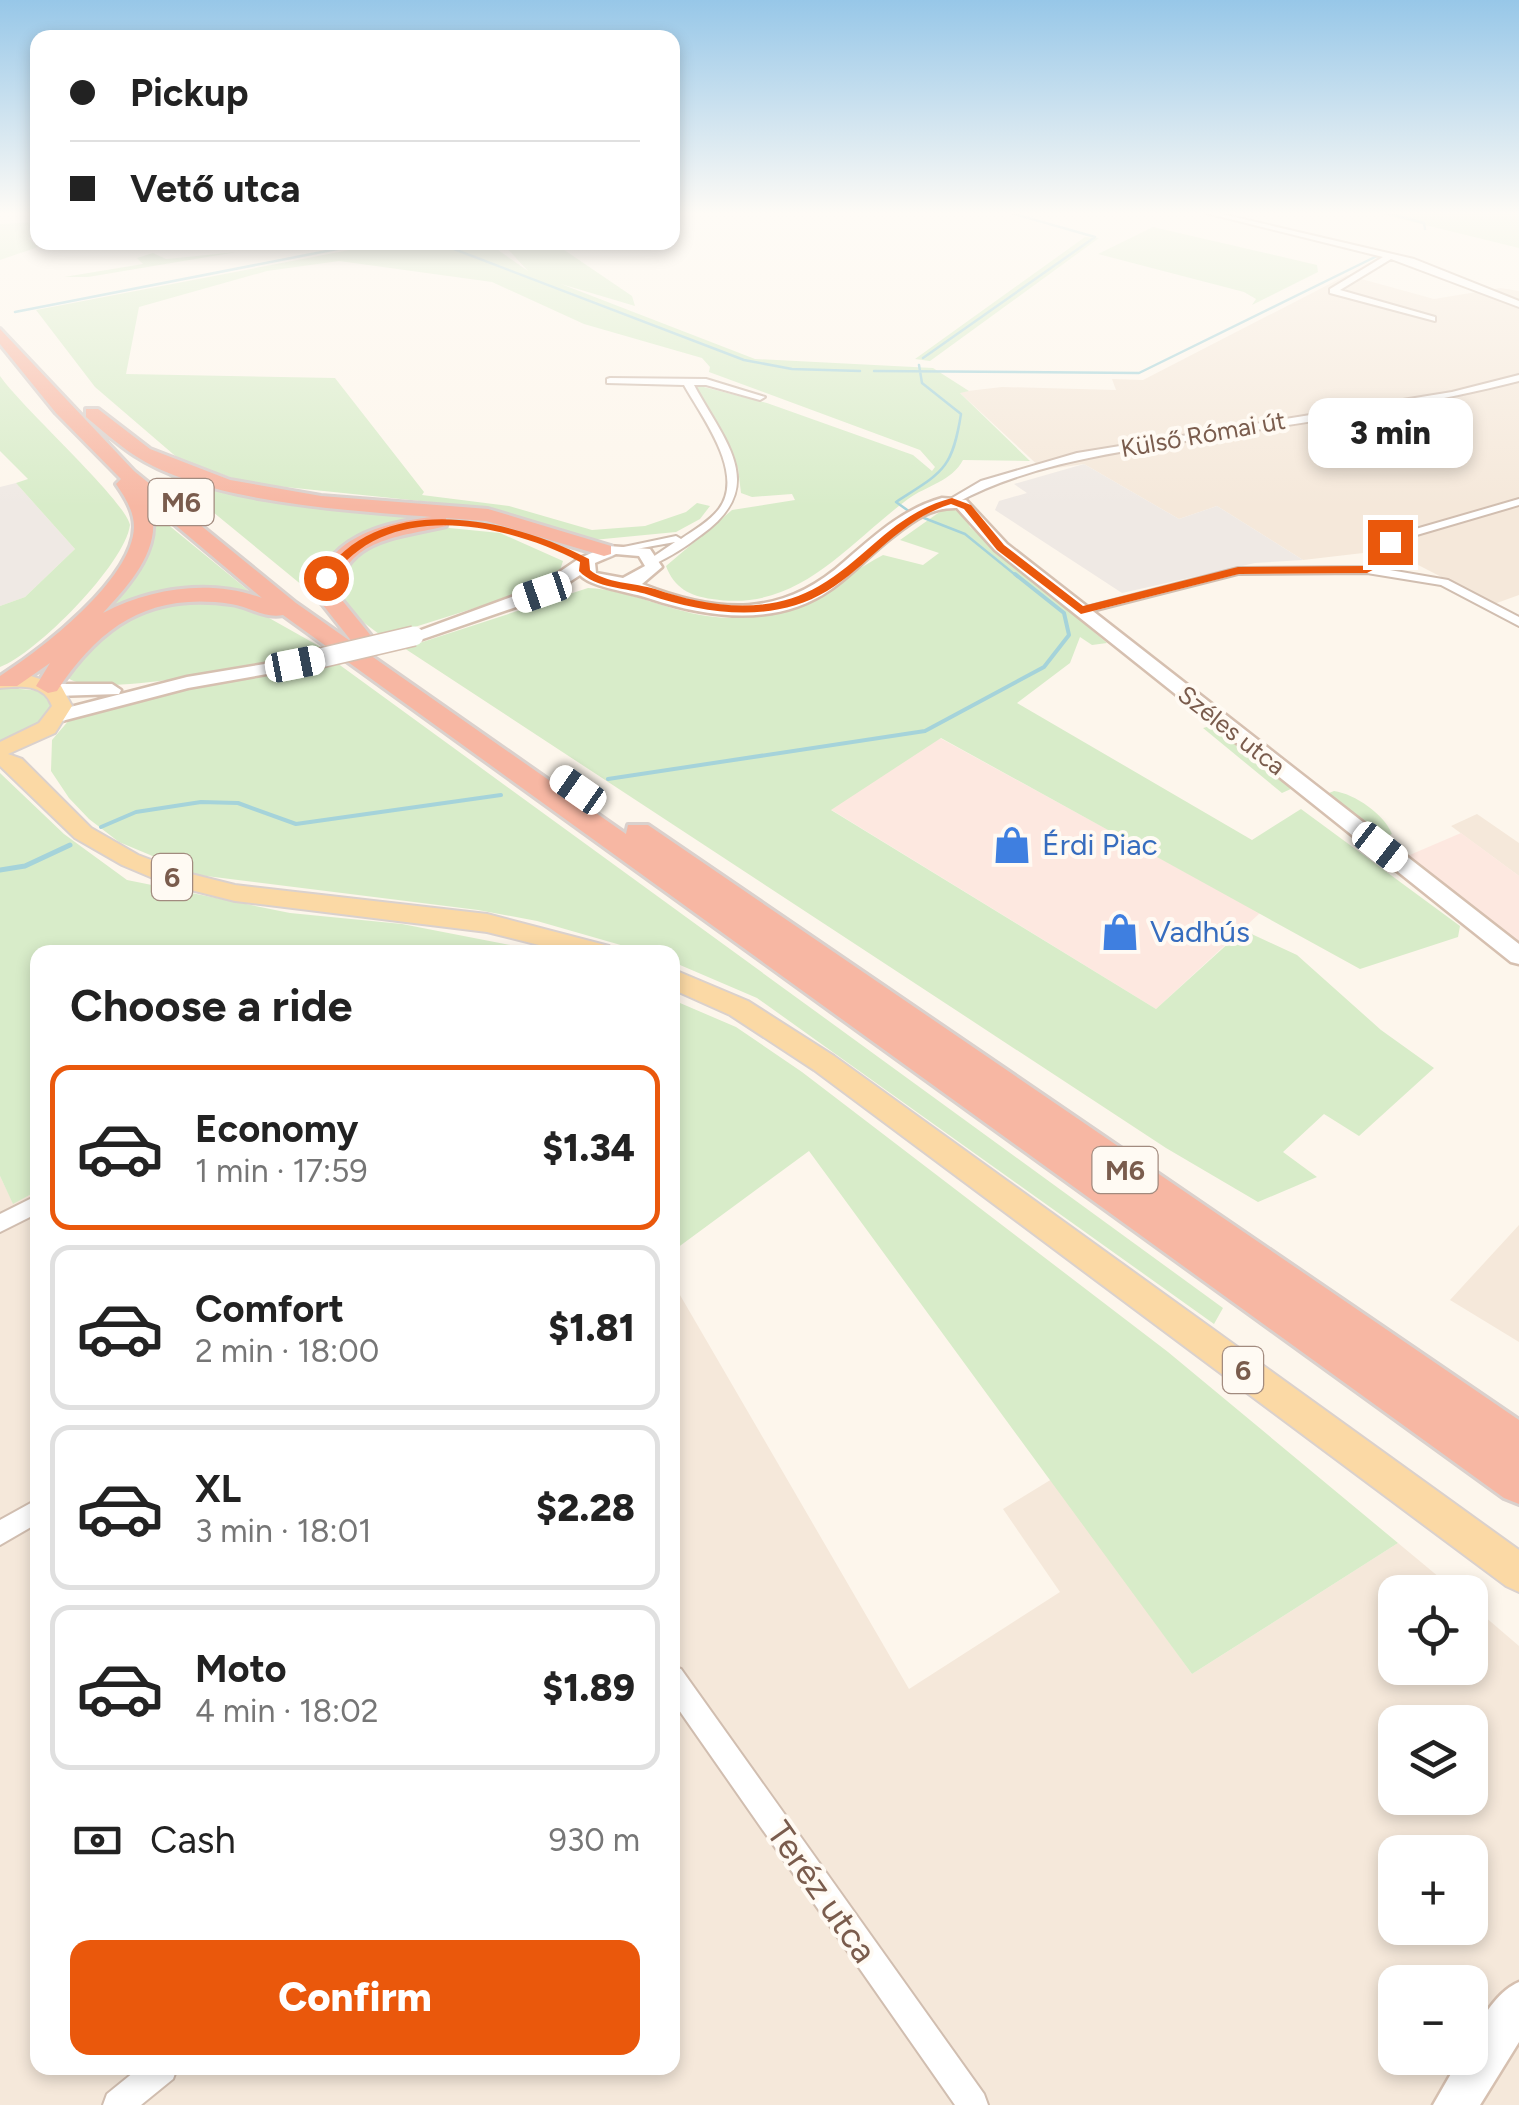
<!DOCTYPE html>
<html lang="en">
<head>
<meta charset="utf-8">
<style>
  :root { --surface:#fff; --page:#f2f2f2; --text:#222; --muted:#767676; --line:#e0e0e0; --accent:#ea580c }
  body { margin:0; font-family:Figtree,sans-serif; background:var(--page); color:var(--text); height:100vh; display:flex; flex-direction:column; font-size:38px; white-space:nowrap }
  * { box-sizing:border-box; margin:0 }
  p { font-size:32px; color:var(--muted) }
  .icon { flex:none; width:55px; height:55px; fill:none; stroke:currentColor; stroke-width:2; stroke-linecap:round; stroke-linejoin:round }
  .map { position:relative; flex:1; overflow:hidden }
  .side { position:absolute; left:30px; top:945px; width:650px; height:1130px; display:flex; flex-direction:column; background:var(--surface); border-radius:20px; box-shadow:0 5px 15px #0003 }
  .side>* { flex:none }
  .guide { position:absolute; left:30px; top:30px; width:650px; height:220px; border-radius:20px; box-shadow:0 5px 15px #0003; display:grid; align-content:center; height:220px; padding:0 40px; background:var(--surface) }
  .fabs { position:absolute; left:1378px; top:1575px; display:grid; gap:20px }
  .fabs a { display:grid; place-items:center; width:110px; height:110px; border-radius:20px; background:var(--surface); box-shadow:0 5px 15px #0003; font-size:50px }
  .end { position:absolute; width:45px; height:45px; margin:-22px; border:12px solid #ea580c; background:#fff; box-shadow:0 0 0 5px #fff }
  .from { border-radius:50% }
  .bubble { position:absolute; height:70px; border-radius:20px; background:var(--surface); box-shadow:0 5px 15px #0003; font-size:32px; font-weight:800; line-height:70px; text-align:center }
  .car { position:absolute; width:30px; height:60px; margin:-30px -15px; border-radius:12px; box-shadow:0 0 8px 2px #0007; background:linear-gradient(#fff 24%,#345 0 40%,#fff 0 76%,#345 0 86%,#fff 0) }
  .guide b { display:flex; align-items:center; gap:35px; height:95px; font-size:38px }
  .guide b+b { border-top:2px solid var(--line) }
  .guide i { width:25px; height:25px; background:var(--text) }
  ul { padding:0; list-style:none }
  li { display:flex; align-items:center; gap:30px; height:165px; margin:0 20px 15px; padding:0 20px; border:5px solid var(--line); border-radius:20px }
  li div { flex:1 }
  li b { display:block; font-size:38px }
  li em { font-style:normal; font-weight:800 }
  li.on { border-color:var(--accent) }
  li>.icon { width:90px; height:90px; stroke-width:1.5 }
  h2 { padding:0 40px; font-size:45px; line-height:120px }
  .pay { display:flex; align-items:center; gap:25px; height:110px; padding:0 40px; font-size:38px }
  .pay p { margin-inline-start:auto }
  .button { display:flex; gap:20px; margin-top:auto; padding:20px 40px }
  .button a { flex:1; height:115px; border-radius:20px; background:var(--accent); color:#fff; font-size:40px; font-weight:800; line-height:115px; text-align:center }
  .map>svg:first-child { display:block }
  .residential { fill:#f5e8da; fill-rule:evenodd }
  .commercial { fill:#fde8e0 }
  .industrial { fill:#efe9e4 }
  .green { fill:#d8ecc9 }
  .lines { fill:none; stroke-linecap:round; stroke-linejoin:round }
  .stream-far2 { stroke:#a5d3da; stroke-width:2.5 }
  .stream-far1 { stroke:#a5d3da; stroke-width:4 }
  .stream { stroke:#a5d3da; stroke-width:5 }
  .street-casing { stroke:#d1beb0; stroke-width:4 }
  .secondary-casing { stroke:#d6c0b0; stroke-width:5 }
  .primary-casing { stroke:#dad1cd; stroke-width:4 }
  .highway-casing { stroke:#dad1cd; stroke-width:6 }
  .street { fill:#fff; fill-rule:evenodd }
  .secondary { fill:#fff; fill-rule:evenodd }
  .primary { fill:#fbd9a5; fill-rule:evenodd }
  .highway { fill:#f7b7a3; fill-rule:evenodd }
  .secondary-bridge-casing { stroke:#d6c0b0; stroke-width:22; stroke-linecap:butt }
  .secondary-bridge { stroke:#fff; stroke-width:19 }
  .route { fill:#ea580c }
  .labels { text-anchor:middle; stroke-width:8; stroke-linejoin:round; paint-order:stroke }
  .far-street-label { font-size:25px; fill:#7a5c4d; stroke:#fffaf3 }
  .shield { fill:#fffaf3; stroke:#a28b7f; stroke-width:2.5 }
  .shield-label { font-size:28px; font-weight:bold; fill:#7a5c4d }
  .shop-label { font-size:30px; fill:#366cbe; stroke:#fffaf3; text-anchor:start }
  .near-street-label { font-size:35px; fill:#7a5c4d; stroke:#fffaf3 }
</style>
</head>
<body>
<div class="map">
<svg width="1519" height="2105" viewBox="0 0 1519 2105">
  <rect width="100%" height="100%" fill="#fdf6ec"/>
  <path class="residential" d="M1347 275 1434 299 1501 288 1519 291V595L1494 604 1389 550 1303 560 1217 506 1179 519 1084 464 1043 470 959 392 1002 387 1116 390 1112 379 1143 380Z
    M1477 814 1519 843V876L1451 826Z
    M0 1176 13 1203 38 1191V2068H672L673 1283 909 1689 1060 1592 1003 1509 1052 1479 1192 1674 1398 1543 1457 1592H1395V1668H1470V1604L1519 1646V2105H0ZM1395 1722H1470V1798H1395ZM1395 1852H1470V1928H1395ZM1395 1982H1470V2058H1395Z
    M1519 1225V1342L1450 1300Z"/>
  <path class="commercial" d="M940 738 1260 913 1156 1009 830 809Z
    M1461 833 1519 876V946L1405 857Z"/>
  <path class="industrial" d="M1084 464 1179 519 1217 506 1303 560 1255 563 1122 593 995 510 999 501 1027 493 1014 484Z
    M16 483 75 549 25 597 0 606V487Z"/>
  <path class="green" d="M1376 213H1519V248Z
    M37 222V235L28 238 38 247 0 260V224Z
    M1153 227 1317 265 1318 272 1252 305 1256 299 1244 292 1098 254Z
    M1085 237 1099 238 930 361 915 359Z
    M386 243H488L528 271 505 246 554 243 632 296 635 306 561 284 755 359 933 368 969 391 960 393 1030 461 963 460C952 481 926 486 908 499 846 545 798 613 712 599 690 596 674 588 666 566L732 510 795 500 792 494 752 497 741 493 738 468 696 385 767 403 913 455 932 471 935 467 920 450 709 372 710 367 702 358 584 324 492 282 339 261 267 271 139 307 126 374 335 378 424 492 422 495 509 506 592 530 645 526 686 512 697 503 710 506 700 519 676 532 593 540 478 507 247 483 180 460 95 387 36 310Z
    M237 252 88 277H64L143 264 137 258 153 253 166 259Z
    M0 376C24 410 124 499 130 525 125 564 36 654 0 667V606L25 597 75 549 16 483 28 479 0 451Z
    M163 471 226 491 463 516C404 519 329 527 314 595Z
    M948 506 965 516 970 527 1107 643 1092 645 1080 637 1070 663 1017 703 1252 840 1301 809 1460 926 1458 937 1360 969 941 738 831 810 1156 1009 1243 930 1297 955 1381 1030 1434 1068 1359 1136 1324 1114 1283 1152 1317 1177 1258 1202 1166 1148 404 648 588 588C629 590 666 610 707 616 784 627 822 588 883 555L923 565 939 553 900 540Z
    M155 514 254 595 192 591 78 633 148 550Z
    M439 527 500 533 563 561 560 570 510 597 383 637 347 610 334 587C357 539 390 537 439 527Z
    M193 599 248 606 326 650C281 659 99 702 68 678 98 630 137 608 193 599Z
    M337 663 1223 1308 1214 1324 757 998 673 962 672 952H645L537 921 478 910 198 875 119 842 89 819 69 798 51 771 52 740 70 719 87 713 193 687Z
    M0 687 41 691 51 706 38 725 0 742Z
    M1214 725 1291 784 1293 788 1282 793 1203 728Z
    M0 773 64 834 127 880 290 913 402 924 546 952H38L37 1191 13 1204 0 1176Z
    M1334 791C1355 794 1384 814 1392 834L1384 838 1324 795Z
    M673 1000 736 1027 802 1072 1168 1352 1398 1543 1192 1674 809 1151 673 1251Z"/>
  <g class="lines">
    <path class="stream-far2" d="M1387 213 1424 223 1425 229
      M446 246 744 360 792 369 860 371
      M15 312 373 242
      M923 358 1095 237 1011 213
      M874 371 1139 373 1377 256
      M910 512 896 502C942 472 952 471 961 414L922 383 919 365
      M924 518 965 534 1018 577"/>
    <path class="stream-far1" d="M608 779 925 731 1044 667 1069 635 1064 613 1015 574
      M101 827 136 812 201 802 238 803 296 824 501 795"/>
    <path class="stream" d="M0 870 25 866 70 845"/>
    <g class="street-casing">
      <path id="street" d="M1206 213H1217L1414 259 1519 301V307L1391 259 1340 290 1435 317V321L1330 293V289L1383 257Z
        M1519 375V381C1413 408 1305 422 1197 439 1115 453 1030 463 956 503L947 501 981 481 1077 453 1452 392Z
        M610 378 706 379 765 397 760 400 706 385H694C724 441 770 486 701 535 687 546 670 557 654 564L650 563V559L675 542 625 551 619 548 676 536 681 539C694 530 710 521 719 509 746 473 701 416 684 385L607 383V379Z
        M1519 499V505L1403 539C1391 548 1389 560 1378 568L1448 580 1519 617V626L1441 585 1367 573 1238 574 1081 614 1075 610 1238 568 1364 567C1378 557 1382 545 1395 535Z
        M38 1195V1213L0 1232V1214Z
        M38 1499V1523L0 1545V1520Z
        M672 1666 681 1669 984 2094 988 2105H955L672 1700Z
        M139 2068H177L173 2079 141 2105H103L107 2094Z"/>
    </g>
    <g class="secondary-casing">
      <path id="secondary" d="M942 498 966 500 1007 544 1519 944V964L1511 962 995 550 957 508C932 507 914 520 895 535 872 552 853 574 830 590 777 627 709 618 651 599 632 592 592 588 580 575L548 596 420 640 405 636 536 588 580 558 608 546 650 549 662 567 642 584C718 614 782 618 845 561 875 535 903 509 942 498ZM616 554 639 556 645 566 623 578 596 573 595 563Z
        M295 659 304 664 301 668 188 688 58 722 48 716 51 712 187 677Z
        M112 684 121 690 119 694 55 696 46 690 55 684Z
        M1519 1982V2042L1480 2105H1433L1460 2058H1470C1470 2031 1495 1992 1519 1982Z"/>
    </g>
    <g class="primary-casing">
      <path id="primary" d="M28 675 61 686 72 706 55 733 8 754 22 759 91 828 138 855 183 872 235 885 487 914 609 946 613 952H567L487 932 235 901 167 884 122 865 75 838 0 766V742L39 723 52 706C44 683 20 686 0 688V676Z
        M672 969 748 1001 834 1056 1519 1550V1592L1506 1586 814 1070 730 1015 672 989Z"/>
    </g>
    <g class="highway-casing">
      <path id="highway" d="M0 329 134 471 296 603 353 643 315 595C324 538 381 523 432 517 346 510 207 503 134 455 117 444 101 429 86 417V409H98L150 449 230 480 321 496 488 509 611 546V554L604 556 486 521 446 518V526C401 537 345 538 337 594L376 642 360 648 626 834 628 825H648L1519 1420V1504L1504 1498 283 615C265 619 248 606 231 604 149 592 100 626 57 691L48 693 36 686 50 663 17 686H0V676C41 650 133 579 134 527 134 511 125 497 116 484L121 479 56 413 0 344ZM148 502 262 598C210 579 151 588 103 613 130 584 167 544 148 502Z"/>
    </g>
    <use href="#street" class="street"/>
    <use href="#secondary" class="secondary"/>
    <use href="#primary" class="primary"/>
    <use href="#highway" class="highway"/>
    <g class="secondary-bridge-casing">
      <path id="secondary-bridge" d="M295 664 414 636"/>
    </g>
    <use href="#secondary-bridge" class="secondary-bridge"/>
  </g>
  <linearGradient id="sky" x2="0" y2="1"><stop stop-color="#97c7e8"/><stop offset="0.42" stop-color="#fefbf6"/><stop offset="1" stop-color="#fefbf6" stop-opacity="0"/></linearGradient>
  <rect width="1519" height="507" fill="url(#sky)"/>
  <path class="route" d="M952 498 971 505 1004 545 1083 606 1238 567 1365 566 1377 558 1387 540 1396 542 1386 563 1367 573 1239 574 1081 614 997 550 964 509 951 504C899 520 871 564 827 591 772 624 706 614 649 595 626 587 596 589 579 571L580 562C506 523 385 497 330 581L321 578C379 489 510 517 589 559L590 570C604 583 636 583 655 589 707 607 768 616 819 586 868 558 892 514 952 498Z"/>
  <defs>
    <g id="shop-bare" transform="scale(3)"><path d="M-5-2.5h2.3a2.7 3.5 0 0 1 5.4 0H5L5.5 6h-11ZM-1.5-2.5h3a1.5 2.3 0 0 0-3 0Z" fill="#3f7fe0" stroke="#fffaf3" stroke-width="2.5" paint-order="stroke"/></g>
  </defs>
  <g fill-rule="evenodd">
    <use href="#shop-bare" x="1012" y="845"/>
    <use href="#shop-bare" x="1120" y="932"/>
  </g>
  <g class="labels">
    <g class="far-street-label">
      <text transform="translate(1203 434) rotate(-10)" y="9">Külső Római út</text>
      <text transform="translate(1232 730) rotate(38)" y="9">Széles utca</text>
    </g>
    <g class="shield">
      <rect x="148.5" y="479" width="65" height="46" rx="8"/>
      <rect x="152" y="854" width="40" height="46" rx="8"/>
      <rect x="1092.5" y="1147" width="65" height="46" rx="8"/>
      <rect x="1223" y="1347" width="40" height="46" rx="8"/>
    </g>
    <g class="shield-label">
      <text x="181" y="512">M6</text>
      <text x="172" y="887">6</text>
      <text x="1125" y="1180">M6</text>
      <text x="1243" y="1380">6</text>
    </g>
    <g class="shop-label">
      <text x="1042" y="855">Érdi Piac</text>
      <text x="1150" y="942">Vadhús</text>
    </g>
    <g class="near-street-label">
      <text transform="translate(822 1892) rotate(55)" y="12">Teréz utca</text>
    </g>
  </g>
</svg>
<div class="fabs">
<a><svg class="icon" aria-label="locate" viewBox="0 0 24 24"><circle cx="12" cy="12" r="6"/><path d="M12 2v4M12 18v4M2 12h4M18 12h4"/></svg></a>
<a><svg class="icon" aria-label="layers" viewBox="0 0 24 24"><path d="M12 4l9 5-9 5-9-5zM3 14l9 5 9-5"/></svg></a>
<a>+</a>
<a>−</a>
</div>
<i class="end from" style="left:326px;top:578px"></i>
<i class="end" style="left:1390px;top:542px"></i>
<div class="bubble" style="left:1308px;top:398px;width:165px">3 min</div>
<i class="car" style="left:542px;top:592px;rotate:251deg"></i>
<i class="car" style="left:295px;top:664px;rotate:79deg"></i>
<i class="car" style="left:578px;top:790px;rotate:305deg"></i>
<i class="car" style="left:1380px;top:847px;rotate:128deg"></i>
<div class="guide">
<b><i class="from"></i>Pickup</b>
<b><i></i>Vető utca</b>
</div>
<section class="side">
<h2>Choose a ride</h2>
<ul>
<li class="on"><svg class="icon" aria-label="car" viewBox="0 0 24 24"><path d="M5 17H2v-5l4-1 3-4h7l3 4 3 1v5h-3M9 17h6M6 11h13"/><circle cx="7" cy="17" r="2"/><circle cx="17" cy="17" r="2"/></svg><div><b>Economy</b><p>1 min · 17:59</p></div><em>$1.34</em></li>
<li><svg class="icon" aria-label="car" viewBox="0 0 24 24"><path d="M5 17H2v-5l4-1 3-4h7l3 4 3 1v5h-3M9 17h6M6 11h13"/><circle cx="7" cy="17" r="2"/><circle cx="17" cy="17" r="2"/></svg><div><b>Comfort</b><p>2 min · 18:00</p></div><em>$1.81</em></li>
<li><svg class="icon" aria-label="car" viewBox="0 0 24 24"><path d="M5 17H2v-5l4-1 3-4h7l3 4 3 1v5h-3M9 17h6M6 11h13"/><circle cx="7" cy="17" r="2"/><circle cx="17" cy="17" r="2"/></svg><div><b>XL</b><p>3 min · 18:01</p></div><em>$2.28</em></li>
<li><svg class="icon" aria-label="car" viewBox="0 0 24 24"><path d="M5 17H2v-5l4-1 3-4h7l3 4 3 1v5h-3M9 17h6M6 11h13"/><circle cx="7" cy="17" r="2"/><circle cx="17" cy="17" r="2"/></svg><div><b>Moto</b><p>4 min · 18:02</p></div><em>$1.89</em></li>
</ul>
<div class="pay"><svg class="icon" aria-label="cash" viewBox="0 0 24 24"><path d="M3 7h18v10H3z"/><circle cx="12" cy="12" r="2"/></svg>Cash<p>930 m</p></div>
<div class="button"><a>Confirm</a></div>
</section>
</div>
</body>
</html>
